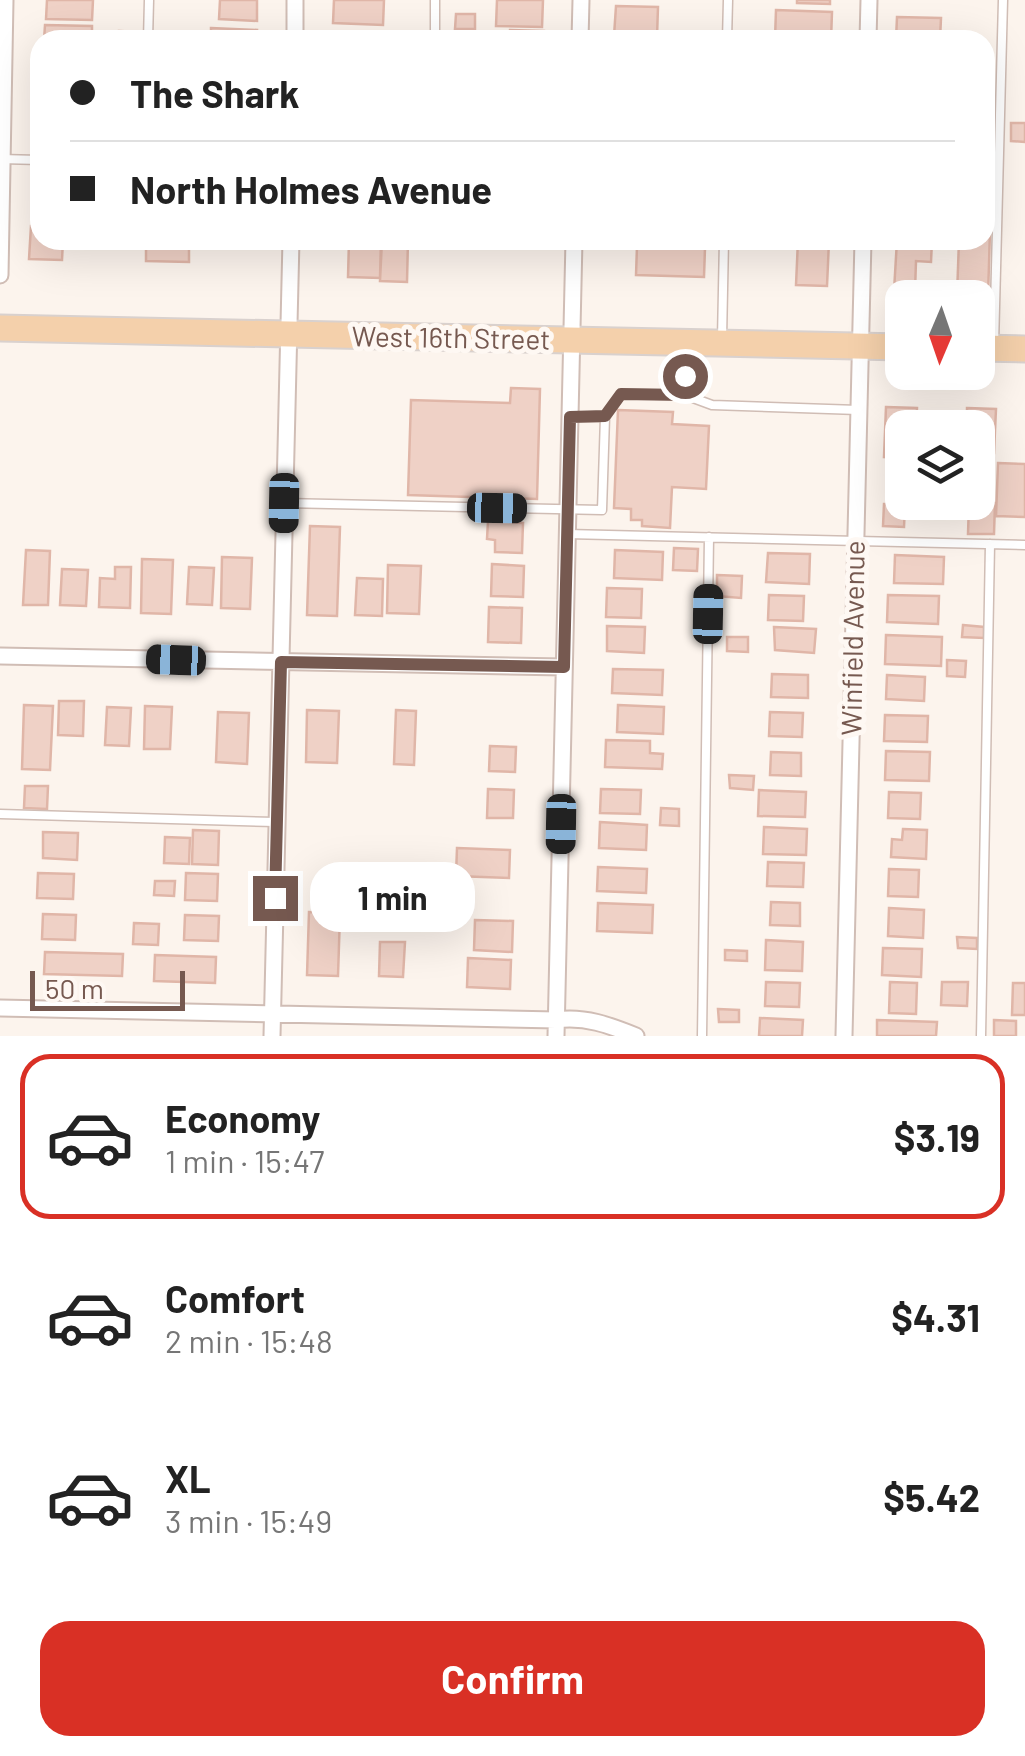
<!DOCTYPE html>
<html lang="en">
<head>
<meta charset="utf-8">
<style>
  :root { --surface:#fff; --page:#f2f2f2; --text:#222; --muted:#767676; --line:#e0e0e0; --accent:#d93025 }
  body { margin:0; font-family:Barlow,sans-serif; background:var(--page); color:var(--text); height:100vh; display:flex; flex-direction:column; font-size:38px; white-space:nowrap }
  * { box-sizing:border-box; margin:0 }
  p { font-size:32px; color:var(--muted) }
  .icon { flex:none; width:55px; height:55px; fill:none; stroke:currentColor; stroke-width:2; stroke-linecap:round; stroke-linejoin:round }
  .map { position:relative; height:1036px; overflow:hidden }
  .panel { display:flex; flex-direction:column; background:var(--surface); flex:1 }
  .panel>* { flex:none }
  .banner { position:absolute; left:30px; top:30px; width:965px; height:220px; border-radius:30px; box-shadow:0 10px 40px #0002; display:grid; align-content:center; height:220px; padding:0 40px; background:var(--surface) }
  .needle { width:65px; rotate:182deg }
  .fabs { position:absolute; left:885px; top:280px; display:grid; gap:20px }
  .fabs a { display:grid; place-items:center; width:110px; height:110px; border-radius:20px; background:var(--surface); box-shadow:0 10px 40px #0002; font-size:50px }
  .scale { position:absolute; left:30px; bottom:25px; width:155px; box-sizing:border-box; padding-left:10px; border:5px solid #765950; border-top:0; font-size:28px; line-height:35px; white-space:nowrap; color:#765950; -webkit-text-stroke:8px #fef8f3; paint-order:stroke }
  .end { position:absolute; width:45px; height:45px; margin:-22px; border:12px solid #765950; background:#fff; box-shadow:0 0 0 5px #fff }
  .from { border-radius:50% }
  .bubble { position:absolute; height:70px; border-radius:30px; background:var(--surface); box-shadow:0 10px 40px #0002; font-size:32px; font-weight:700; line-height:70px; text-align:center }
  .car { position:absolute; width:30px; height:60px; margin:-30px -15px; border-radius:12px; box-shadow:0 0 8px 2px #0007; background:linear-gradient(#222 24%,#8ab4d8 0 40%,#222 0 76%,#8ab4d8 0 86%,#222 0) }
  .banner b { display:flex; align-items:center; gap:35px; height:95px; font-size:38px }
  .banner b+b { border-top:2px solid var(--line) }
  .banner i { width:25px; height:25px; background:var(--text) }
  ul { padding:18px 0 0; list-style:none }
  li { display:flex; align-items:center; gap:30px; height:165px; margin:0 20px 15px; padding:0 20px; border:5px solid transparent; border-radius:30px }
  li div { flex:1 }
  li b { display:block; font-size:38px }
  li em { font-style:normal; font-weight:700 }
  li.current { border-color:var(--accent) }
  li>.icon { width:90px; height:90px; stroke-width:1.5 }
  .button { display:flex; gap:20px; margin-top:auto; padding:20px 40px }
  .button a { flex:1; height:115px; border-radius:30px; background:var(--accent); color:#fff; font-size:40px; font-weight:700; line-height:115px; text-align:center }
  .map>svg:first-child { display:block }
  .building { fill:#efd1c6; stroke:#e0b6a8; stroke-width:2.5 }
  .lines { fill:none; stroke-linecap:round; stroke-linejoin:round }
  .service-casing { stroke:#d0bdb5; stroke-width:11 }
  .minor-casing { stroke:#d0bdb5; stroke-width:19 }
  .primary-casing { stroke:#d9d1ce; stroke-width:29 }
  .service { stroke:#fff; stroke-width:8 }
  .minor { stroke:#fff; stroke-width:15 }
  .primary { stroke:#f4d0ab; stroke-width:25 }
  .route { stroke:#765950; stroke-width:12 }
  .labels { text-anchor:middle; stroke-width:10; stroke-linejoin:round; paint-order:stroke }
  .street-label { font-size:28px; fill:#765950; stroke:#fef8f3 }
</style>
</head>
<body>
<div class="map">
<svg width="1025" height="1036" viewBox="0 0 1025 1036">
  <rect width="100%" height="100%" fill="#fcf4ed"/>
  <path class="building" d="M47 0H93L92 20 46 19Z
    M220 0H257V21L219 19Z
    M334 0H384L383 25 333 23Z
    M497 0H543L542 27 496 26Z
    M797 0H830V4L797 3Z
    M616 6 658 7 657 37 614 36Z
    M776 10 832 12 831 40 775 39Z
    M456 14H475V29H455Z
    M897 17 941 18 940 40H896Z
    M45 25 92 26V40H44Z
    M211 28 257 30 256 40H211Z
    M510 30 544 31V40H509Z
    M119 31 139 32V40H119Z
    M1011 123H1025V142L1011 141Z
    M31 226H40V240H63L62 260 29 259Z
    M985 231H990L988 297 957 296 959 240H985Z
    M146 240H189V262L146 261Z
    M349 240H381L380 278 348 277Z
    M382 240H408L407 282 380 281Z
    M798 240 829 241 827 286 796 285Z
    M897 240H932L931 262 916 261 915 291H894Z
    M637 246 705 248 704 277 636 275Z
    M511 388 540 389 537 499 408 495 411 400 510 403Z
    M886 407 917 408 916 428H902V458L884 457Z
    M967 408 996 409 994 453 978 452V428H967Z
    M618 410 673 412 672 424 709 426 706 489 672 487 670 528 642 526V520H631V509L614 508Z
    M998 463 1025 464V517L996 516Z
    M969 503H995L994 534H968Z
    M884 504 905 505 904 527 883 526Z
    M488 521 523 523 522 553 495 552V540L487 539Z
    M310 526 340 527 337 616 307 615Z
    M674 548 698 549 697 571 673 570Z
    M26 550 50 551 48 605H23Z
    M615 550 663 552 662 580 614 578Z
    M768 553 810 554 809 584 766 582Z
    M895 555 944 557 943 584 894 583Z
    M222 557 252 558 250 609 221 608Z
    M142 559 173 560 171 614 141 613Z
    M492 564 524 566 523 597 491 596Z
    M388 565 421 566 419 614 387 613Z
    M115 567H131L130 608 99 607 100 578 115 579Z
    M189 567 214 568 212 605 187 604Z
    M62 569 88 570 86 606 60 605Z
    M717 575 742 576 741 598 717 596Z
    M357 578 383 579 382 616 355 615Z
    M607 588 642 589 641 618 606 617Z
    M769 595 804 596 803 621 768 620Z
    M888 595 939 596 938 624 887 622Z
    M489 607 522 608 521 643 488 642Z
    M963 625 984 627V638L962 637Z
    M607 626 645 627 644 653 607 651Z
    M774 627 816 629 814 653 775 650Z
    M886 635 942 637 941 666 885 664Z
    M727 637H748V652L727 651Z
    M947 660 966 661 965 677 947 676Z
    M613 669 663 670 662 695 612 693Z
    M772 674 808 675V698L771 697Z
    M887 675 925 677 924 701 886 699Z
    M59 701H84L83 736 58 735Z
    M24 705 53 706 50 770 22 769Z
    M618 705 664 707 663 734 617 732Z
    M145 706 172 707 170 749H144Z
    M107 707 131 708 129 746 105 745Z
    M307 710 339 711 337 763 306 762Z
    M396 710 416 711 414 765 394 764Z
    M218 712 249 713 247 764 216 762Z
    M770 712 803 713 802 737 769 736Z
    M885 715 928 716 927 742 884 741Z
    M606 740 650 741V753L663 754 662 769 605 767Z
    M490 746 516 747 515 772 489 771Z
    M886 751 930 752 929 781 885 780Z
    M771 752 801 753V776L770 775Z
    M729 775 754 776 753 790 730 788Z
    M25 786H48L47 809 24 808Z
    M488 789 514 790 513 818H487Z
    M601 789 641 790 640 814 600 813Z
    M759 790 806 792 805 817 758 816Z
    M889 792 921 793 920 819 888 818Z
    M661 808 679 809V826L660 825Z
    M600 822 647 825 646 850 599 848Z
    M764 827 807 829 806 855 763 854Z
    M903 829 927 830 926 859 891 857 892 839 902 840Z
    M193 830 219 831 218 865 192 864Z
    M43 832 78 833 77 860 43 858Z
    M165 837 190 838 189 864 164 863Z
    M457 848 510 850 509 878 456 876Z
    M768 862 804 863 803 887 767 886Z
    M598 867 647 869 646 893 597 891Z
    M889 869 919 870 918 897 888 896Z
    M38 873 74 874 73 899 37 898Z
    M186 873 218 874 217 901 185 900Z
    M341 874 363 875 362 898 340 897Z
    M155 881H175L174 896 154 895Z
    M771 902 800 903V926L770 925Z
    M598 903 653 905 652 933 597 931Z
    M889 908 924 910 923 938 888 936Z
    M309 912 340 914 338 976 307 975Z
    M43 914 76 915 75 940 42 939Z
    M185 915 219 916 218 941 184 940Z
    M475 920 513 921 512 952 474 950Z
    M134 923 159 924 158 945 133 944Z
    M957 937 977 938V949L958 948Z
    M766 940 803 942 802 971 765 970Z
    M380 942H405L403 977 379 976Z
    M883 948 922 949 921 977 882 975Z
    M725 950 747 951V961L725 960Z
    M45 952 123 954 122 976 44 974Z
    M155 955 216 957 215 983 154 981Z
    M468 958 511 960 510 989 467 987Z
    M766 982 800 983 799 1007 765 1006Z
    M890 982 917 983 916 1014 889 1013Z
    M942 982H968L967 1006 941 1005Z
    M1013 983H1025V1015H1012Z
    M718 1009 739 1010V1022H719Z
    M760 1018 803 1020 802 1036H759Z
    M877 1020 937 1022 936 1036H877Z
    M994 1020 1016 1021V1036H994Z"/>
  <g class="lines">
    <g class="service-casing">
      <path id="service" d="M148 40 149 0
        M435 40V0
        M727 40 728 0
        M0 159 40 160
        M722 339 724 240
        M994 345 1003 0
        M685 395V349
        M570 417H605
        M284 503 602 510 605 417 621 394 685 395 712 405 858 410
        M567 534 1025 545
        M0 814 275 822
        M702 1036 709 537
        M981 1036 990 544"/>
    </g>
    <g class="minor-casing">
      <path id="minor" d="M295 40V0
        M580 40 581 0
        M868 40 869 0
        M0 275 5 0
        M0 656 564 667
        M0 1008 556 1020C585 1016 609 1025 636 1036
        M272 1036 291 240
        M556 1036 574 240
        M844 1036 863 240"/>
    </g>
    <g class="primary-casing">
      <path id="primary" d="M0 328 902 347
        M978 348 1025 349"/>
    </g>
    <use href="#service" class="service"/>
    <use href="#minor" class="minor"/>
    <use href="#primary" class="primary"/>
  </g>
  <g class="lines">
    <path class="route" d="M275 898 281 662 564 667 570 417 605 416 621 394 685 395V376"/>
  </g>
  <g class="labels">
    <g class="street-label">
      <text transform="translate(451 338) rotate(1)" y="10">West 16th Street</text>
      <text transform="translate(853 638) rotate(-89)" y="10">Winfield Avenue</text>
    </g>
  </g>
</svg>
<div class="fabs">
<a><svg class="needle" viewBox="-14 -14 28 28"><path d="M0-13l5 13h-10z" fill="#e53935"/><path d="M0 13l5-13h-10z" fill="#767676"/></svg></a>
<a><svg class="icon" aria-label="layers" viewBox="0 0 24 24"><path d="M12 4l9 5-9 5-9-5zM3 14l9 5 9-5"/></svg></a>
</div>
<div class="scale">50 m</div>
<i class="end from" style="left:685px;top:376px"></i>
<i class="end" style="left:275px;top:898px"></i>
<div class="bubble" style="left:310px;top:862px;width:165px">1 min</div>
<i class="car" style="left:284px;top:503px;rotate:181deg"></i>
<i class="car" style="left:497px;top:508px;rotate:91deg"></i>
<i class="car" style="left:708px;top:614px;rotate:1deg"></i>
<i class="car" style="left:176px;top:660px;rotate:272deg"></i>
<i class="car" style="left:561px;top:824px;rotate:181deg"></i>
<div class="banner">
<b><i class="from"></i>The Shark</b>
<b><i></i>North Holmes Avenue</b>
</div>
</div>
<section class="panel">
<ul>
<li class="current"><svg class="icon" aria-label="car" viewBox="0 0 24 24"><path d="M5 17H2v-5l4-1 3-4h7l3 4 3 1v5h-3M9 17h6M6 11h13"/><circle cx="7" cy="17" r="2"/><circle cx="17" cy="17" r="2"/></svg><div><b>Economy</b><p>1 min · 15:47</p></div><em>$3.19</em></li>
<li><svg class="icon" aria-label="car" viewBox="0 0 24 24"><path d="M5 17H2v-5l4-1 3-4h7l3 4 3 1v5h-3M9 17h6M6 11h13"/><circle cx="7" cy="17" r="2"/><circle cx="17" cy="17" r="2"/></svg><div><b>Comfort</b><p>2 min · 15:48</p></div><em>$4.31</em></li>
<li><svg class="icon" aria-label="car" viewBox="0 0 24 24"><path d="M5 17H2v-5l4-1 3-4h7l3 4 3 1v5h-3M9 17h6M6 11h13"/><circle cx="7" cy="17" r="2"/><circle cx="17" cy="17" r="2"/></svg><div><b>XL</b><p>3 min · 15:49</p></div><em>$5.42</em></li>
</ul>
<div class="button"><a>Confirm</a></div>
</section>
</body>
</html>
